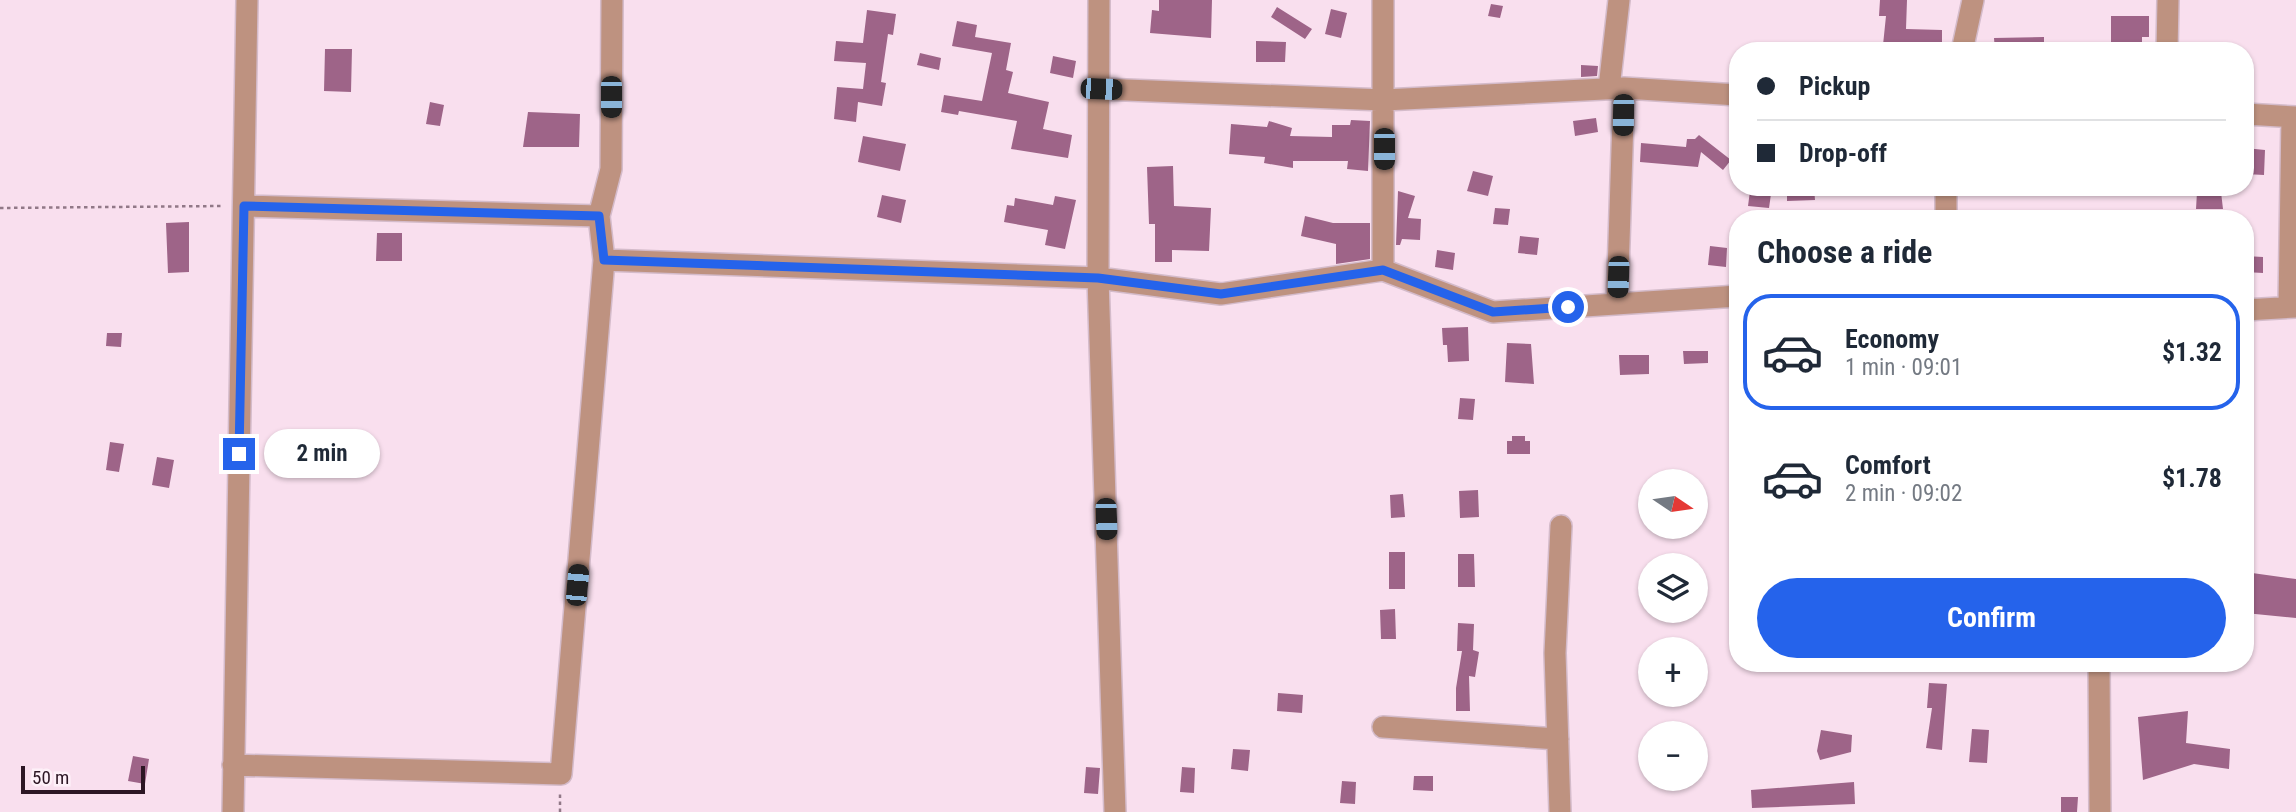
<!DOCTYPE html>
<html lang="en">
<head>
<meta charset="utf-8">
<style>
  :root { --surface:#fff; --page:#f6f6f7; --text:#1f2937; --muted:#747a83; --line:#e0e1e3; --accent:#2563eb }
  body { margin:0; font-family:"Roboto Condensed",sans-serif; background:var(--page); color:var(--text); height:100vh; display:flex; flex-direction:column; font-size:26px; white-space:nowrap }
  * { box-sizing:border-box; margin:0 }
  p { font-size:23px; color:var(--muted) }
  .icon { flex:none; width:38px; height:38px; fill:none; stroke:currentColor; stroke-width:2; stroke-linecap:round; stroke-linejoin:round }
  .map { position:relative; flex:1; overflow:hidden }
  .drawer { position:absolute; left:1729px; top:210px; width:525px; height:462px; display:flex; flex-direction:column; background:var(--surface); border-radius:28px; box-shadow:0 2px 5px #0004 }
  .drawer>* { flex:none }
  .guide { position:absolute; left:1729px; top:42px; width:525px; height:154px; border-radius:28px; box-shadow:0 2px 5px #0004; display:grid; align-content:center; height:154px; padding:0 28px; background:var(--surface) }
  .needle { width:46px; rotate:103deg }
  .tools { position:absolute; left:1638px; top:469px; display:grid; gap:14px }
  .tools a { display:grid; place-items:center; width:70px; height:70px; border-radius:50%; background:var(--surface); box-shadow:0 2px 5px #0004; font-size:35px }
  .scale { position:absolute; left:21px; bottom:18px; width:124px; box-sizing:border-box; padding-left:7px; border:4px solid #2d1624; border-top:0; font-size:19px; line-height:24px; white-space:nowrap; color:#2d1624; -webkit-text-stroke:5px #fef0f8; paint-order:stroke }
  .end { position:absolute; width:32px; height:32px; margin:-16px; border:9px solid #2563eb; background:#fff; box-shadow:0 0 0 4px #fff }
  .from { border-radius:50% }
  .bubble { position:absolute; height:49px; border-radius:24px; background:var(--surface); box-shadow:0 2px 5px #0004; font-size:23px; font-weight:700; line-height:49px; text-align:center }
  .car { position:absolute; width:21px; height:42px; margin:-21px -10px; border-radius:9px; box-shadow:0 0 5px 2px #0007; background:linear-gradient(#222 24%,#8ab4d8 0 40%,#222 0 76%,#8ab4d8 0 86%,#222 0) }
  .guide b { display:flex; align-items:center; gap:24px; height:66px; font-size:26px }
  .guide b+b { border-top:2px solid var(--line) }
  .guide i { width:18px; height:18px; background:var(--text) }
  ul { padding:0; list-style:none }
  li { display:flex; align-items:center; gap:21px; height:116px; margin:0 14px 10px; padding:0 14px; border:4px solid transparent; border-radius:28px }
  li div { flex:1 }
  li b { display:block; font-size:26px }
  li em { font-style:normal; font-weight:700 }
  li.selected { border-color:var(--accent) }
  li>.icon { width:63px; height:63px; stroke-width:1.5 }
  h2 { padding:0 28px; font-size:32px; line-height:84px }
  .cta { display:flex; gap:14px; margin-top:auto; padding:14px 28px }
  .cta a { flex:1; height:80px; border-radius:42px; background:var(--accent); color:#fff; font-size:28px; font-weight:700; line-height:80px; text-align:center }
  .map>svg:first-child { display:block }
  .building { fill:#9e6488 }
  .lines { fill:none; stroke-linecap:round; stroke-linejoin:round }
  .minor-casing { stroke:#d4bbca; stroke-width:24 }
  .path { stroke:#917887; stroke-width:2.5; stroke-dasharray:3.5 3.5; stroke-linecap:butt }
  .minor { stroke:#be9280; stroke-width:21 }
  .route { stroke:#2563eb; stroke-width:9 }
</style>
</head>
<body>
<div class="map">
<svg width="2296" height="812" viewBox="0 0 2296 812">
  <rect width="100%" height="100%" fill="#f9dfee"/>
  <path class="building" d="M1159 0H1212L1211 38 1150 33 1152 10 1159 11Z
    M1880 0H1907L1906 29 1942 30V45H1883L1886 16H1879Z
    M1491 4 1503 6 1500 18 1488 16Z
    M1277 7 1312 29 1305 39 1271 17Z
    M1331 9 1347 13 1341 38 1325 34Z
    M867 10 896 14 893 35 888 34 881 82 886 83 882 106 858 102 856 122 834 119 837 87 863 89 866 63 834 61 836 41 863 43Z
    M2111 16H2149V37H2142V51H2111Z
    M957 21 977 25 975 37 1011 43 1006 70 1013 72 1008 93 1049 102 1043 129 1072 135 1068 158 1011 149 1017 121 959 111 958 115 941 112 944 95 982 101 992 53 952 46Z
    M2044 37V51H1995L1994 38Z
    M1256 41 1286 42 1285 62H1256Z
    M325 49H352L351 92 324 91Z
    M920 53 941 58 939 70 917 65Z
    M1053 56 1076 61 1073 78 1050 73Z
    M1581 65 1598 66 1597 76 1581 77Z
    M430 102 444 105 440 126 426 124Z
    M528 112 580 114 579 147H523Z
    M1596 118 1598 132 1575 136 1573 121Z
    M1351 120 1370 121 1368 171 1347 169 1348 161H1293V168L1264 163 1265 157 1229 154 1231 124 1267 127 1269 121 1292 128 1290 136 1332 137V125H1350Z
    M1699 135 1731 160 1723 170 1701 152 1698 167 1640 162 1641 143 1686 147 1687 139H1695Z
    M863 136 906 144 900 171 858 162Z
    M2245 148 2265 150 2264 175 2245 174Z
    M1173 166 1174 206 1211 208 1209 251 1172 250V262H1155V224H1149L1147 167Z
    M1473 171 1493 176 1488 196 1467 191Z
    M1787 187H1814L1815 200 1787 201Z
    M1398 191 1415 196 1408 218 1421 219 1420 240 1402 239 1400 245H1396Z
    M1750 191 1771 194 1769 208 1748 206Z
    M2197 192H2221L2223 209H2196Z
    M882 195 906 200 901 223 877 217Z
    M1055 196 1076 200 1065 249 1045 245 1048 230 1004 222 1007 205 1014 206 1015 198 1053 205Z
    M1495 208 1510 209 1508 225 1493 224Z
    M1305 216 1333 223H1370V259L1336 264V244L1301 236Z
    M189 222V272L168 273 166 223Z
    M377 233H402V261H376Z
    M1520 236 1539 238 1537 255 1518 253Z
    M1710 246 1727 248 1726 267 1708 265Z
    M1437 250 1455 253 1453 270 1435 267Z
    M2245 256 2263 257V273L2245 272Z
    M1468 327 1469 361 1448 362 1447 345H1443L1442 328Z
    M107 333H122L121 347 106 346Z
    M1507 343 1531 344 1534 384 1505 382Z
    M1683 351H1708V363L1684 364Z
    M1619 355H1649V374L1620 375Z
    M1460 398 1475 399 1473 420 1458 419Z
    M1512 436H1525V441H1530V454H1507V441H1512Z
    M110 442 124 444 119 472 106 470Z
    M157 457 174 460 169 488 152 485Z
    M1478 490 1479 517 1460 518 1459 491Z
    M1403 494 1405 517 1391 518 1390 495Z
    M1389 552H1405V589H1389Z
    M1458 554H1474L1475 587H1458Z
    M2245 572 2296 579V618L2245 613Z
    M1395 609 1396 639H1381L1380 610Z
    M1458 623 1474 624 1473 650 1479 652 1475 677 1469 676 1470 711H1456V688L1462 651H1457Z
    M1929 683 1947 684 1942 750 1926 748 1932 708H1927Z
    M1278 693 1303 695 1302 713 1277 711Z
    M2188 711 2186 743 2230 749 2229 769 2194 764 2143 780 2138 717Z
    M1972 729 1989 730 1987 763 1969 762Z
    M1821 730 1852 735 1851 752 1820 760 1817 751Z
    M1233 749 1250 750 1248 771 1231 769Z
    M133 756 149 759 145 784 128 781Z
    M1086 767 1100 768 1098 794 1084 793Z
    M1182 767 1195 768 1194 793 1180 792Z
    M1414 776H1433V791L1413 790Z
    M1342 781 1356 782 1355 804 1340 803Z
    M1854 782 1855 804 1752 808 1751 790Z
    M2061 797H2078L2077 812H2061Z"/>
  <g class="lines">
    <g class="minor-casing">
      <path id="minor" d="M1099 0 1098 278 1115 812
        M1383 0V270
        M1962 51 1973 0
        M2167 51 2168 0
        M1609 88 1619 0
        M1101 89 1384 100 1624 88 1738 95
        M2245 114 2296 117
        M244 206 599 216
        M1946 219V187
        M604 260 1098 278 1221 294 1383 270 1493 312 1738 296
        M1617 304 1624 88
        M2289 307 2292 117
        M2245 310 2296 307
        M2099 663 2100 812
        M1383 727 1558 739
        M233 765 561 774 604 260 599 216 611 169 612 0
        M233 812 247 0
        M1560 812 1555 653 1561 526"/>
    </g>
    <path class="path" d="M0 208 223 206
      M560 812V791"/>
    <use href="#minor" class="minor"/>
  </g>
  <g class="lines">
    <path class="route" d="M239 454 244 206 599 216 604 260 1098 278 1221 294 1383 270 1493 312 1568 307"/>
  </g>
</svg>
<div class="tools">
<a><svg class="needle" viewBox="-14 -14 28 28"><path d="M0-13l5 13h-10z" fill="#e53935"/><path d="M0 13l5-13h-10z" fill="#747a83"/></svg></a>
<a><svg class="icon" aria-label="layers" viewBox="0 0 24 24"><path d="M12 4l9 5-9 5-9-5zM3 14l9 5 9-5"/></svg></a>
<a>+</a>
<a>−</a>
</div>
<div class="scale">50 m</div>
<i class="end from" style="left:1568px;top:307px"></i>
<i class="end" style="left:239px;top:454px"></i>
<div class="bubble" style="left:264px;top:429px;width:116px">2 min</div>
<i class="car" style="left:1101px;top:89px;rotate:92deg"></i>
<i class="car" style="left:611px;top:97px;rotate:180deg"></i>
<i class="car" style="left:1623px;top:115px;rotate:181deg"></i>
<i class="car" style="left:1384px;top:149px;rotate:180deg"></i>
<i class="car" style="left:1618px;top:277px;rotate:182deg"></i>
<i class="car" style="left:1106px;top:519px;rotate:178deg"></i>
<i class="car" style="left:577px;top:585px;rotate:5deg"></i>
<div class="guide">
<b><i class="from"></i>Pickup</b>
<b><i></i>Drop-off</b>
</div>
<section class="drawer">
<h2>Choose a ride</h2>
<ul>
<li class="selected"><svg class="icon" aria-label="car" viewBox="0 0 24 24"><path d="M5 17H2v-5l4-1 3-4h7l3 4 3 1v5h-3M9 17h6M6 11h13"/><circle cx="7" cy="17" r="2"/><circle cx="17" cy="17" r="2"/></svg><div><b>Economy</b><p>1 min · 09:01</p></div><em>$1.32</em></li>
<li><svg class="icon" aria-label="car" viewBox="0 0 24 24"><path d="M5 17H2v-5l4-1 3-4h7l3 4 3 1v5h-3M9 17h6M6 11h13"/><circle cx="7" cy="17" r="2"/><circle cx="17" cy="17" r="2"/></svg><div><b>Comfort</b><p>2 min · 09:02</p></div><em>$1.78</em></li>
</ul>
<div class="cta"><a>Confirm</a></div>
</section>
</div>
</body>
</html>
